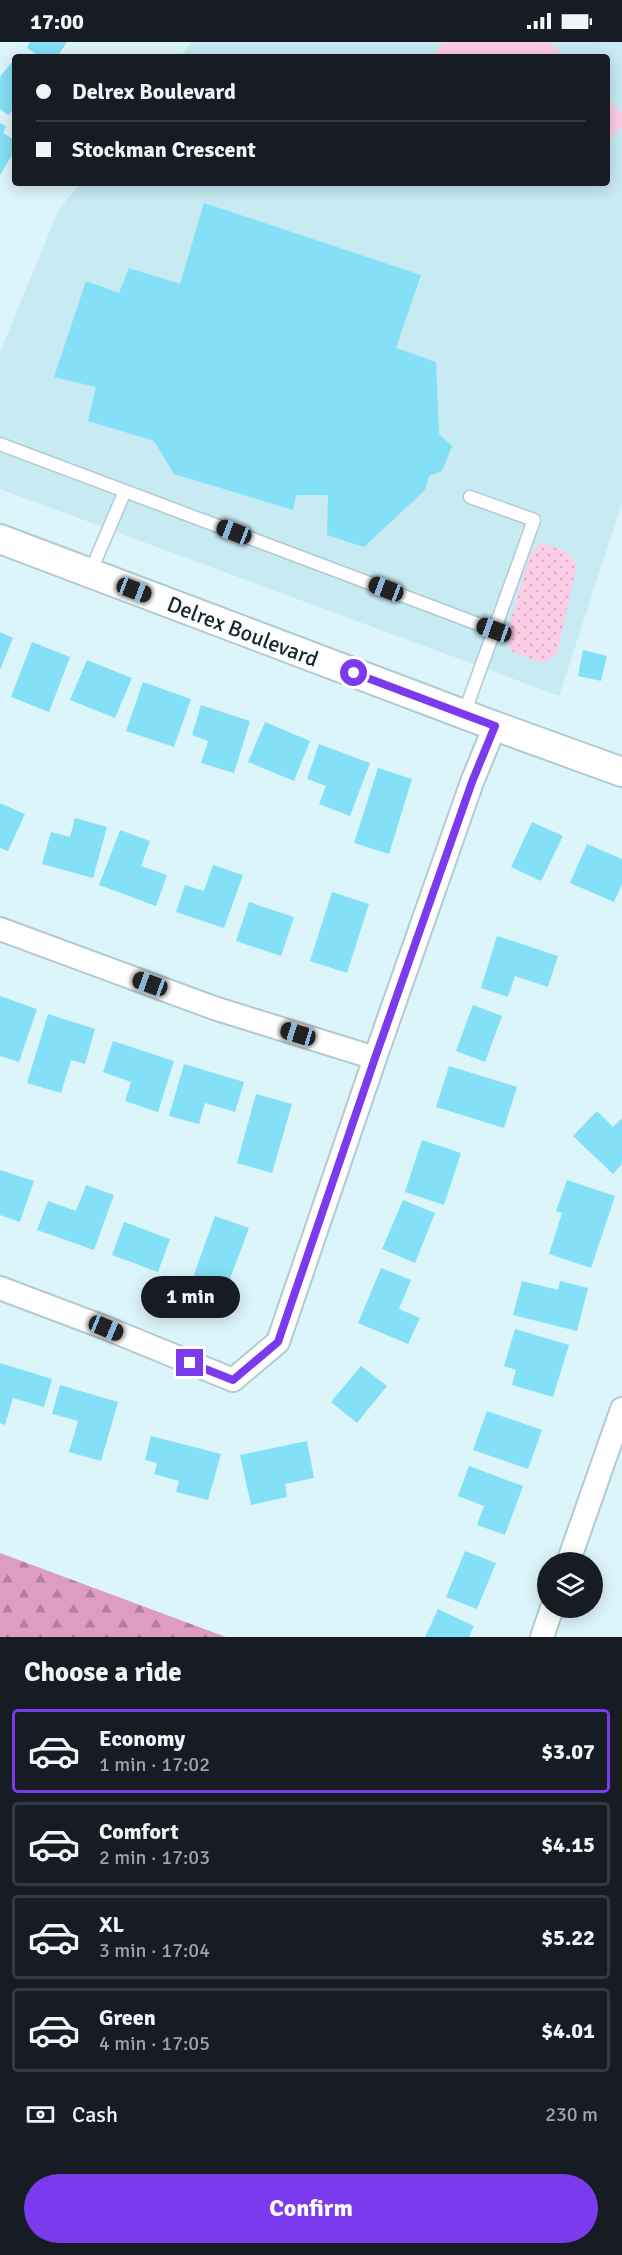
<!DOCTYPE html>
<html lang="en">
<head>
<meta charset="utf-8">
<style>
  :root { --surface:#171b24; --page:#20242c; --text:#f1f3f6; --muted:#9ea1a6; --line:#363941; --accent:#7c3aed }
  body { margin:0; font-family:Signika,sans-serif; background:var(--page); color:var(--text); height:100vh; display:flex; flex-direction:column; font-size:22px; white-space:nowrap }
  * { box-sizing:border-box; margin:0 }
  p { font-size:20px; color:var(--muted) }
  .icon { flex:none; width:33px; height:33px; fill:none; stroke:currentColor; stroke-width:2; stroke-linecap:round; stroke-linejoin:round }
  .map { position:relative; height:1595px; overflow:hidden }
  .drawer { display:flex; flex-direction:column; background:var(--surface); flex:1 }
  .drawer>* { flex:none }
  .hud { position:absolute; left:12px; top:12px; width:598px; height:132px; border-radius:6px; box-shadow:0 3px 15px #0003; display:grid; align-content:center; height:132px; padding:0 24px; background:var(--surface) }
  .buttons { position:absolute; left:537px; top:1510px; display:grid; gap:12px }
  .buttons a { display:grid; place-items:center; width:66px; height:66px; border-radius:50%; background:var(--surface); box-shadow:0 3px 15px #0003; font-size:30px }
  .end { position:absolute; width:27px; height:27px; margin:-14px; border:8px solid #7c3aed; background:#fff; box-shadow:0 0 0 3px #fff }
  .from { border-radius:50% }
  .bubble { position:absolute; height:42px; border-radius:21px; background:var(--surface); box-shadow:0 3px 15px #0003; font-size:20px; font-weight:700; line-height:42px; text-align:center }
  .car { position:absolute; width:18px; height:36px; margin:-18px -9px; border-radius:8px; box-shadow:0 0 4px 2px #0007; background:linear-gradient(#222 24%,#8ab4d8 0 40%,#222 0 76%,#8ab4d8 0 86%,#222 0) }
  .hud b { display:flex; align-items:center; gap:21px; height:57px; font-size:22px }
  .hud b+b { border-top:2px solid var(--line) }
  .hud i { width:15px; height:15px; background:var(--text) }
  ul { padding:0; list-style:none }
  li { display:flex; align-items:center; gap:18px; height:84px; margin:0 12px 9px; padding:0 12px; border:3px solid var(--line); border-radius:6px }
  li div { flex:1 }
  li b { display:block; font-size:22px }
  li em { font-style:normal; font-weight:700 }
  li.active { border-color:var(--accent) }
  li>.icon { width:54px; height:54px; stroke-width:1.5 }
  h2 { padding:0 24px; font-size:27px; line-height:72px }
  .pay { display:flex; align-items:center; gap:15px; height:66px; padding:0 24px; font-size:22px }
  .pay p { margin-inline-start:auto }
  .cta { display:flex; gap:12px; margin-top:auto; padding:12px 24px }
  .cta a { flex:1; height:69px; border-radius:36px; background:var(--accent); color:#fff; font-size:24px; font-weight:700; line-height:69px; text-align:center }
  .status { display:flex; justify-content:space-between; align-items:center; height:42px; padding:0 30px; background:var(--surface); direction:ltr }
  .status svg { height:16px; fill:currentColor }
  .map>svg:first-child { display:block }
  .built { fill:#c8eaf3 }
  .forest { fill:url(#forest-firs) }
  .park { fill:url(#park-dots) }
  .garden { fill:#fdcde6 }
  .building { fill:#84e0f6 }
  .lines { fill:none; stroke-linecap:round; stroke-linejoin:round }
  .service-casing { stroke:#b2cad0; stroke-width:15 }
  .minor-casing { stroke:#b2cad0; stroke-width:26 }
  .tertiary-casing { stroke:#b2cad0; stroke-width:32 }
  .service { stroke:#fff; stroke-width:12 }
  .minor { stroke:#fff; stroke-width:22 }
  .tertiary { stroke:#fff; stroke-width:28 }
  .route { stroke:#7c3aed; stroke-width:8 }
  .labels { text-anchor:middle; stroke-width:4.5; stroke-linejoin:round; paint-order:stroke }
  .street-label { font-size:22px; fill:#1b2527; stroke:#f9feff }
</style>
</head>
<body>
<div class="status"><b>17:00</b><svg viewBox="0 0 49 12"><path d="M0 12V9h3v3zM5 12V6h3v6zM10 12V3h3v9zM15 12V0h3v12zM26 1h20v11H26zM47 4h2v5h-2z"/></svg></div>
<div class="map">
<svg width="622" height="1595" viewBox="0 0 622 1595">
  <defs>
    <pattern id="forest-firs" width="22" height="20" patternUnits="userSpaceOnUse" patternTransform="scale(1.5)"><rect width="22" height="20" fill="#df9cc1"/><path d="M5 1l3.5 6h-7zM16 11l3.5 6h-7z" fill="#b47f9d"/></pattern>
    <pattern id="park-dots" width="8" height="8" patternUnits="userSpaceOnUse" patternTransform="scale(1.5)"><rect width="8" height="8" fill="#fdcde6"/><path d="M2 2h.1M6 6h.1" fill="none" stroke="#d8b0c5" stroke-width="1.8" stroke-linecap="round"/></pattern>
  </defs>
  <rect width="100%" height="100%" fill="#dcf5fb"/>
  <path class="built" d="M191 0H622V461L559 654 0 447V310L59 167 81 141H608V15H180Z"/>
  <path class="forest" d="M0 1511 226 1595H0Z"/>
  <path class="park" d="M541 501 567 510 577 523 557 611 543 621 514 611 505 597 531 511Z"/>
  <path class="garden" d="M445 0H550L565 15H430Z
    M608 57 622 72V84L608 99Z"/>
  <path class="building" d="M30 0H67L57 15H41L27 6Z
    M15 16V65L8 73 0 67V35Z
    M0 81 6 84 3 91 15 98V108L0 133Z
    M204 161 421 233 396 306 436 320 439 392 452 404 442 429 429 434 425 448 364 505 327 493 328 453H296L293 468 174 432 154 399 88 379 96 345 54 335 86 239 119 251 129 226 180 242Z
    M0 590 13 596 0 628Z
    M32 600 70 615 49 670 11 655Z
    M583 608 607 614 601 639 578 634Z
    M87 618 132 636 115 676 70 658Z
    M143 640 191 657 174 705 126 689Z
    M201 663 250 679 234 731 201 721 208 699 192 693Z
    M265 680 310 699 294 739 248 720Z
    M319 702 370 721 350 774 319 762 326 744 307 737Z
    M378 726 412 737 389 812 354 801Z
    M0 761 25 772 8 809 0 806Z
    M75 776 107 785 93 836 42 822 51 790 70 795Z
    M532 780 563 794 541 839 511 825Z
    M120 788 150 799 141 824 167 833 156 864 99 843Z
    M587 802 622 817V842L614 860 570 841Z
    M213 823 243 833 224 886 176 870 185 843 204 849Z
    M332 850 369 862 347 931 310 919Z
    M249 860 294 875 281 914 236 899Z
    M497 894 558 914 548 945 515 934 508 955 481 946Z
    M0 954 37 967 19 1020 0 1014Z
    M473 963 502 974 485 1020 456 1009Z
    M48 972 95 987 85 1022 71 1018 61 1051 27 1041Z
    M113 999 174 1019 158 1070 125 1059 131 1040 103 1030Z
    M184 1022 244 1040 235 1070 205 1061 199 1082 169 1074Z
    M449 1024 517 1045 504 1086 436 1065Z
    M256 1052 292 1062 272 1131 237 1121Z
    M597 1069 613 1085 622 1076V1122L613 1132 573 1094Z
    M422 1098 461 1111 444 1163 405 1150Z
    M0 1128 34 1139 20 1180 0 1173Z
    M567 1138 615 1154 591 1226 549 1212 562 1171 556 1169Z
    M86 1143 114 1153 94 1208 37 1188 48 1159 76 1169Z
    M403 1158 435 1171 415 1221 382 1207Z
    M215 1174 249 1186 224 1253 191 1241Z
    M124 1180 170 1197 158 1230 112 1213Z
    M381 1226 411 1238 399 1267 420 1276 408 1302 358 1281Z
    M522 1239 558 1248 560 1239 588 1246 577 1289 513 1273Z
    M515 1287 569 1303 553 1355 512 1343 516 1328 504 1324Z
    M0 1321 52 1337 44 1365 13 1356 5 1383 0 1381Z
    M361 1324 387 1344 357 1381 331 1360Z
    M60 1343 118 1360 101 1419 69 1410 78 1379 52 1372Z
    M487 1369 542 1388 528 1427 473 1408Z
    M151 1394 221 1412 208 1458 176 1450 179 1439 154 1432 157 1421 145 1418Z
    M307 1399 314 1436 285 1442 287 1455 251 1463 240 1413Z
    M469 1424 523 1444 505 1493 477 1483 484 1464 458 1454Z
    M465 1509 496 1521 477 1567 446 1555Z
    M438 1567 474 1584 469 1595H425Z"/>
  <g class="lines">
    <g class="service-casing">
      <path id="service" d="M0 402 494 588
        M90 531 125 449
        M464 672 534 478 470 455"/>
    </g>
    <g class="minor-casing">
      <path id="minor" d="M0 887 214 966 375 1016
        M0 1246 106 1286 233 1338 278 1300 375 1016 472 740 495 684
        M568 1521 622 1367
        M542 1595 552 1566"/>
    </g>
    <g class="tertiary-casing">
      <path id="tertiary" d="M0 497 495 684 622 730"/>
    </g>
    <use href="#service" class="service"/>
    <use href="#minor" class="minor"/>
    <use href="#tertiary" class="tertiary"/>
  </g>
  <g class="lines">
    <path class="route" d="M190 1321 233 1338 278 1300 375 1016 472 740 495 684 354 631"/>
  </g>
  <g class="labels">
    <g class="street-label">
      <text transform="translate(243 589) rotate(21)" y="8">Delrex Boulevard</text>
    </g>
  </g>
</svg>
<div class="buttons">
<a><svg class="icon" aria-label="layers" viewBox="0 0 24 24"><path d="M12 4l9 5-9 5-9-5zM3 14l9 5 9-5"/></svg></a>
</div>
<i class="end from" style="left:354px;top:631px"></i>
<i class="end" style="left:190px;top:1321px"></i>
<div class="bubble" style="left:141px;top:1234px;width:99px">1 min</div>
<i class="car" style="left:234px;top:490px;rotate:291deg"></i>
<i class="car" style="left:386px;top:547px;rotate:291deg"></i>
<i class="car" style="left:134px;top:548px;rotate:111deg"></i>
<i class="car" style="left:494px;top:588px;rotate:290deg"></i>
<i class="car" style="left:150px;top:942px;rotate:290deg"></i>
<i class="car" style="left:298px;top:992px;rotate:287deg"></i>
<i class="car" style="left:106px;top:1286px;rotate:113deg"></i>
<div class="hud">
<b><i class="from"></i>Delrex Boulevard</b>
<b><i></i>Stockman Crescent</b>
</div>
</div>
<section class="drawer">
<h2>Choose a ride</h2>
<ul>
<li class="active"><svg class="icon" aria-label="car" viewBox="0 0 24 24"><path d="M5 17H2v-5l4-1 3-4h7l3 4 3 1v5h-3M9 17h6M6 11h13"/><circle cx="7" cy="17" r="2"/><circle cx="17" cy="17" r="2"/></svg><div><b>Economy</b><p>1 min · 17:02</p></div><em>$3.07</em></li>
<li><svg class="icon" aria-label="car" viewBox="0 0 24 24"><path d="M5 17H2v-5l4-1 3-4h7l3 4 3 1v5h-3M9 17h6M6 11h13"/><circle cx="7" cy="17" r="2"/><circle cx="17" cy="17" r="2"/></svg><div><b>Comfort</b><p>2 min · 17:03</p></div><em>$4.15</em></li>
<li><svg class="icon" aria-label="car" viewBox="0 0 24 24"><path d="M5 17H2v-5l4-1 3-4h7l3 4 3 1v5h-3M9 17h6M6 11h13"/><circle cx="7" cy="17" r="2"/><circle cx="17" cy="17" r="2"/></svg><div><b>XL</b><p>3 min · 17:04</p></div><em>$5.22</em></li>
<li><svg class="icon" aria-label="car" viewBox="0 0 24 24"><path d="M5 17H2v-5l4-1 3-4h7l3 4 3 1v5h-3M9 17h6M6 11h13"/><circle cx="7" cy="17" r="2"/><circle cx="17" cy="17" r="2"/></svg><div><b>Green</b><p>4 min · 17:05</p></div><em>$4.01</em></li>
</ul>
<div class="pay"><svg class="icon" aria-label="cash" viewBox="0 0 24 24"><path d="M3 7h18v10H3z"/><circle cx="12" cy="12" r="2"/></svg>Cash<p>230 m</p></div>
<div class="cta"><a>Confirm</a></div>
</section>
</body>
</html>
